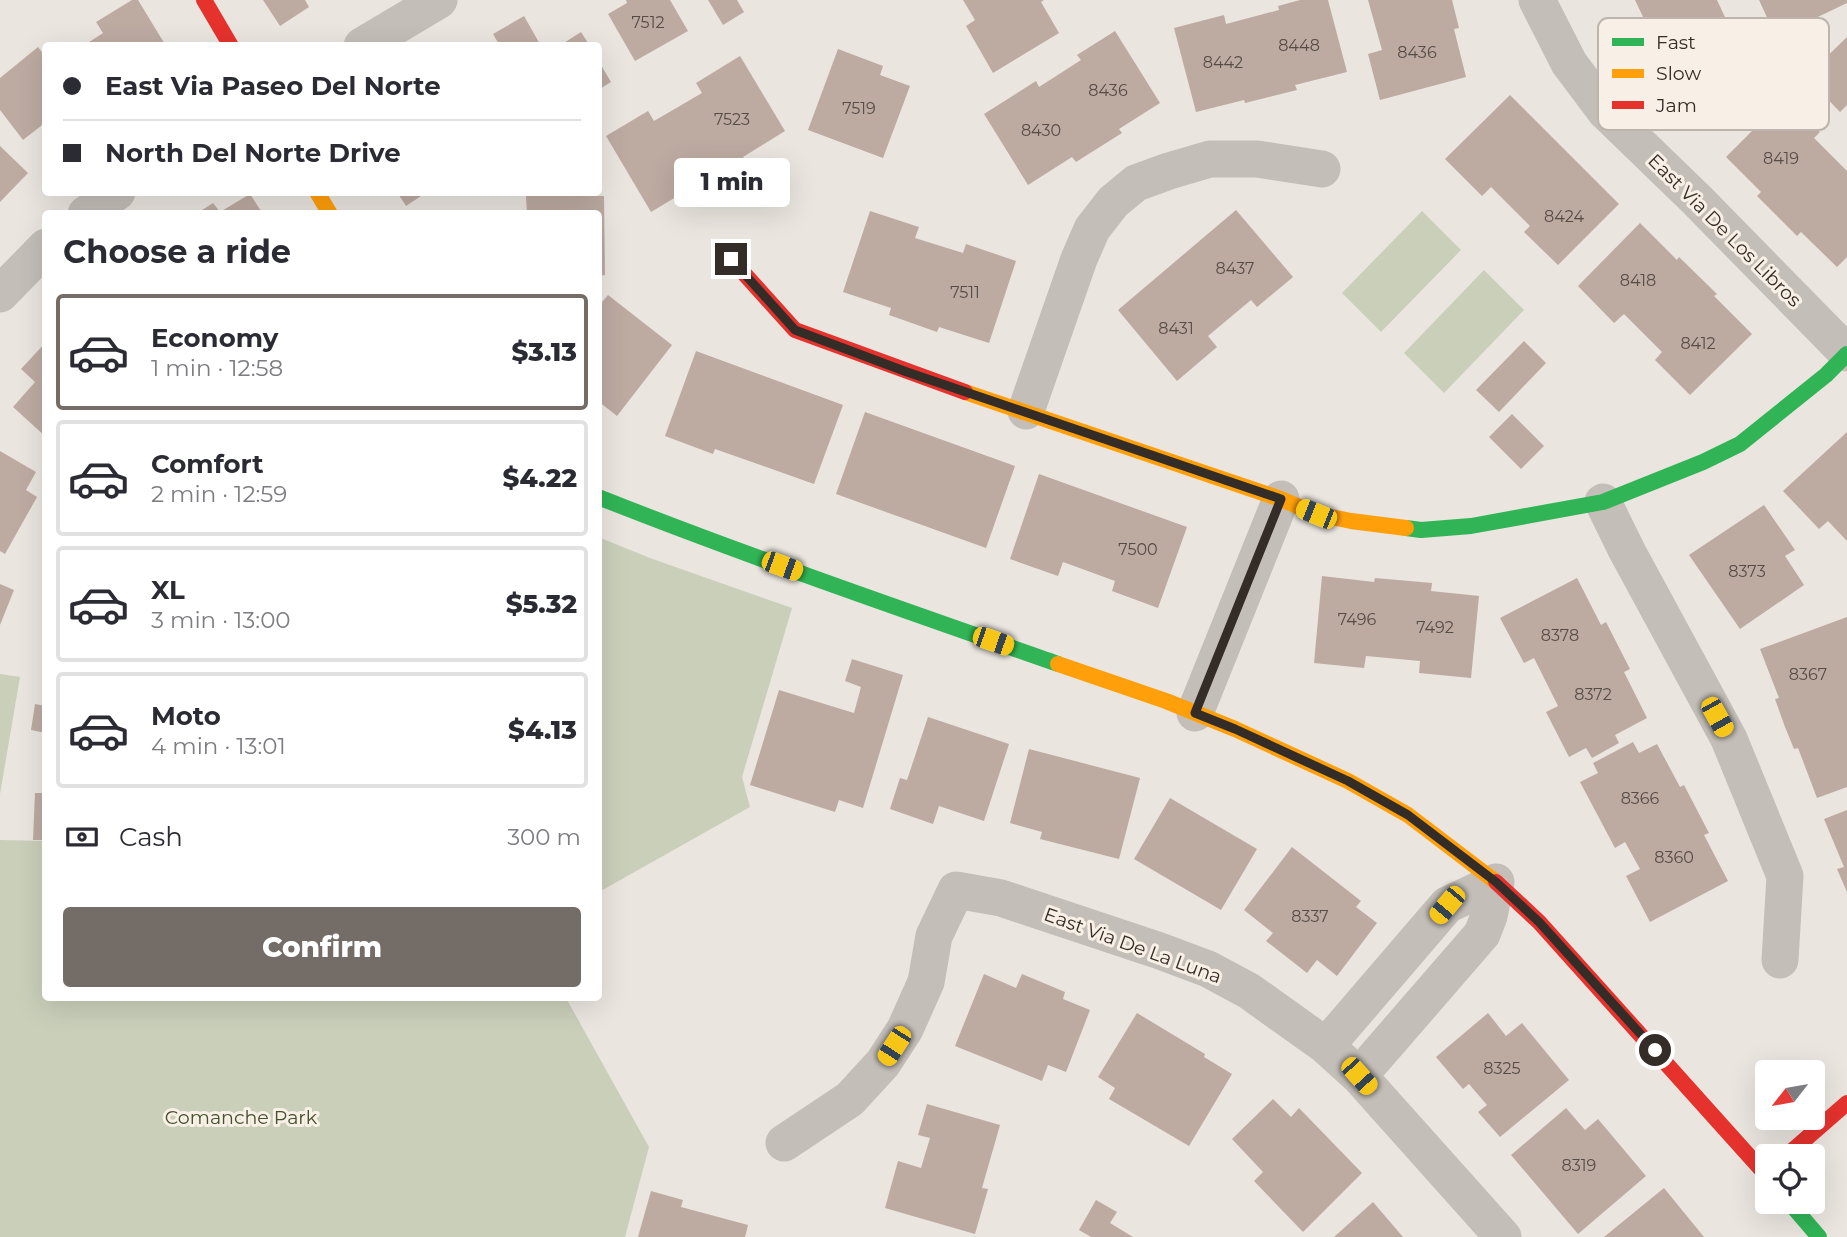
<!DOCTYPE html>
<html lang="en">
<head>
<meta charset="utf-8">
<style>
  :root { --surface:#fff; --page:#f2f2f3; --text:#2b2b33; --muted:#7c7c81; --line:#e1e1e2; --accent:#746d67 }
  body { margin:0; font-family:Montserrat,sans-serif; background:var(--page); color:var(--text); height:100vh; display:flex; flex-direction:column; font-size:26px; white-space:nowrap }
  * { box-sizing:border-box; margin:0 }
  p { font-size:23px; color:var(--muted) }
  .icon { flex:none; width:38px; height:38px; fill:none; stroke:currentColor; stroke-width:2; stroke-linecap:round; stroke-linejoin:round }
  .map { position:relative; flex:1; overflow:hidden }
  .details { position:absolute; left:42px; top:210px; width:560px; height:791px; display:flex; flex-direction:column; background:var(--surface); border-radius:7px; box-shadow:0 7px 28px #0002 }
  .details>* { flex:none }
  .top-card { position:absolute; left:42px; top:42px; width:560px; height:154px; border-radius:7px; box-shadow:0 7px 28px #0002; display:grid; align-content:center; height:154px; padding:0 21px; background:var(--surface) }
  .needle { width:46px; rotate:239deg }
  .buttons { position:absolute; left:1755px; top:1060px; display:grid; gap:14px }
  .buttons a { display:grid; place-items:center; width:70px; height:70px; border-radius:7px; background:var(--surface); box-shadow:0 7px 28px #0002; font-size:35px }
  .end { position:absolute; width:32px; height:32px; margin:-16px; border:9px solid #342c27; background:#fff; box-shadow:0 0 0 4px #fff }
  .from { border-radius:50% }
  .bubble { position:absolute; height:49px; border-radius:7px; background:var(--surface); box-shadow:0 7px 28px #0002; font-size:23px; font-weight:800; line-height:49px; text-align:center }
  .car { position:absolute; width:21px; height:42px; margin:-21px -10px; border-radius:9px; box-shadow:0 0 5px 2px #0007; background:linear-gradient(#f5c518 24%,#345 0 40%,#f5c518 0 76%,#345 0 86%,#f5c518 0) }
  .top-card b { display:flex; align-items:center; gap:24px; height:66px; font-size:26px }
  .top-card b+b { border-top:2px solid var(--line) }
  .top-card i { width:18px; height:18px; background:var(--text) }
  ul { padding:0; list-style:none }
  li { display:flex; align-items:center; gap:21px; height:116px; margin:0 14px 10px; padding:0 7px; border:4px solid var(--line); border-radius:7px }
  li div { flex:1 }
  li b { display:block; font-size:26px }
  li em { font-style:normal; font-weight:800 }
  li.current { border-color:var(--accent) }
  li>.icon { width:63px; height:63px; stroke-width:1.5 }
  h2 { padding:0 21px; font-size:32px; line-height:84px }
  .pay { display:flex; align-items:center; gap:18px; height:77px; padding:0 21px; font-size:26px }
  .pay p { margin-inline-start:auto }
  .button { display:flex; gap:14px; margin-top:auto; padding:14px 21px }
  .button a { flex:1; height:80px; border-radius:7px; background:var(--accent); color:#fff; font-size:28px; font-weight:800; line-height:80px; text-align:center }
  .map>svg:first-child { display:block }
  .green { fill:#cacfba }
  .building { fill:#bdaba2 }
  .lines { fill:none; stroke-linecap:round; stroke-linejoin:round }
  .street { stroke:#c3beb8; stroke-width:37 }
  .fast { stroke:#30b455; stroke-width:16 }
  .slow { stroke:#ff9f0a; stroke-width:16 }
  .jam { stroke:#e5322d; stroke-width:16 }
  .route { stroke:#342c27; stroke-width:9 }
  .labels { text-anchor:middle; stroke-width:6; stroke-linejoin:round; paint-order:stroke }
  .number-label { font-size:16px; fill:#564c46 }
  .street-label { font-size:19px; fill:#342c27; stroke:#f8f0e6 }
  .park-label { font-size:19px; fill:#42502d; stroke:#f8f0e6 }
  .key { fill:#f8f0e6; stroke:#bdb5ad; stroke-width:2 }
  .key-label { font-size:19px; fill:#342c27 }
</style>
</head>
<body>
<div class="map">
<svg width="1847" height="1237" viewBox="0 0 1847 1237">
  <rect width="100%" height="100%" fill="#eae5df"/>
  <path class="green" d="M1422 211 1461 250 1381 332 1342 293Z
    M1484 270 1524 310 1444 393 1404 353Z
    M598 537 650 558 792 608 742 777 750 807 599 892Z
    M0 674 20 677 0 794Z
    M0 840 45 841 46 998H566L649 1147 625 1237H0Z"/>
  <path class="building" d="M132 0H138L166 46H83L103 33 96 22Z
    M263 0H305L309 7 280 26Z
    M626 0H670L688 31 635 61 608 14 627 3Z
    M708 0H737L744 12 723 25Z
    M963 0H1044L1041 2 1059 33 993 73 966 26 975 20Z
    M1300 0H1328L1347 72 1295 85 1297 90 1245 103 1244 100 1196 112 1174 28 1224 15 1226 24 1279 10 1278 6Z
    M1368 0H1452L1459 28 1454 29 1466 77 1380 100 1368 54 1382 50Z
    M1635 0H1717L1737 43 1748 39 1769 85 1691 121 1667 69 1660 72 1638 24 1645 21Z
    M1759 0H1847V3L1776 37Z
    M524 16 541 46H500L493 34Z
    M1115 31 1160 103 1119 129 1122 133 1076 162 1072 157 1028 185 984 114 1036 81 1039 87 1081 60 1077 55Z
    M581 32 590 46H559Z
    M1847 37V105L1840 112 1806 77Z
    M38 47 46 57V122L23 140 0 110V78Z
    M838 49 883 66 880 75 910 86 883 158 808 130Z
    M740 56 785 131 743 157 746 161 698 189 696 185 651 212 606 136 648 111 654 121 702 93 696 83Z
    M598 60 611 82 598 90Z
    M1510 95 1619 204 1558 265 1524 232 1530 226 1491 187 1482 196 1445 159Z
    M1785 98 1820 132 1814 138 1847 171V257L1837 267 1801 232 1797 236 1757 196 1761 192 1726 157Z
    M0 146 28 173 0 202Z
    M397 192H427L406 206Z
    M250 194 263 214H196L213 203 220 212Z
    M526 196H604L605 275 598 276V214H527Z
    M1236 210 1293 277 1257 307 1251 300 1208 336 1217 347 1177 381 1118 310Z
    M870 211 919 227 915 238 963 253 966 244 1016 261 989 343 939 327 937 332 889 315 891 308 843 292Z
    M1640 223 1677 260 1679 257 1717 294 1714 296 1752 334 1690 395 1655 360 1662 352 1624 314 1614 323 1578 286Z
    M608 295 672 345 617 416 598 401V307Z
    M1524 341 1546 363 1499 412 1476 390Z
    M46 342V437L13 407 35 382 21 369Z
    M696 351 843 405 814 484 715 449 713 454 665 436Z
    M865 412 1015 466 986 548 836 494Z
    M1512 414 1544 446 1521 469 1489 437Z
    M1847 432V541L1828 521 1819 529 1783 491Z
    M0 451 36 472 26 490 37 497 5 554 0 551Z
    M1039 474 1187 527 1158 608 1112 591 1115 581 1063 562 1058 576 1010 559Z
    M1764 505 1795 550 1785 556 1804 585 1740 629 1689 555Z
    M1322 576 1374 582 1375 578 1432 583 1431 591 1479 596 1471 678 1419 673 1420 661 1366 656 1364 668 1314 663Z
    M1577 578 1601 625 1606 622 1630 669 1624 672 1647 718 1615 735 1619 743 1592 758 1586 748 1569 757 1546 712 1558 706 1534 658 1524 663 1500 618Z
    M0 584 14 590 0 625Z
    M1847 617V787L1817 798 1798 748 1794 749 1785 727 1775 699 1779 698 1760 649Z
    M852 659 903 675 863 808 839 800 835 812 750 785 779 690 854 713 861 687 845 681Z
    M35 704 46 706V733L31 730Z
    M928 717 1009 744 984 821 939 806 933 824 890 809 900 778 907 780Z
    M1633 742 1639 753 1657 744 1680 787 1684 785 1709 833 1704 835 1728 881 1650 922 1626 876 1640 869 1625 842 1615 848 1580 782 1598 773 1593 763Z
    M1029 749 1140 778 1119 859 1040 839 1042 832 1010 823Z
    M35 793H46V840H33Z
    M1170 798 1257 849 1221 910 1134 859Z
    M1847 810V892L1837 869 1844 867 1824 819Z
    M1292 847 1361 901 1356 907 1377 923 1337 976 1317 960 1307 973 1266 941 1273 933 1244 910Z
    M984 974 1016 988 1022 974 1065 992 1063 999 1090 1010 1066 1072 1048 1065 1042 1081 955 1046Z
    M1137 1013 1205 1054 1204 1057 1232 1074 1189 1146 1109 1099 1115 1088 1098 1077Z
    M1488 1013 1506 1036 1522 1023 1569 1080 1500 1137 1478 1112 1487 1105 1469 1084 1463 1089 1436 1057Z
    M1273 1099 1291 1117 1299 1108 1362 1173 1303 1232 1254 1181 1263 1172 1232 1139Z
    M927 1104 1000 1125 982 1188 988 1189 975 1234 885 1208 898 1161 921 1168 930 1138 918 1135Z
    M1566 1108 1585 1130 1598 1119 1646 1176 1578 1234 1511 1155Z
    M1664 1188 1704 1237H1604Z
    M651 1191 683 1200 681 1207 748 1225 745 1237H638Z
    M1096 1200 1117 1212 1110 1223 1133 1237H1091L1079 1230Z
    M1373 1202 1403 1237H1334Z"/>
  <g class="lines">
    <path class="street" d="M1537 0 1569 63 1605 111 1697 200 1847 353
      M362 46 439 0
      M86 214 117 192
      M0 294 46 247
      M1026 411 1079 259 1092 229 1113 202 1136 183 1169 171 1210 159H1257L1322 169
      M1603 502 1627 551 1729 739 1785 876 1780 960
      M1195 713 1281 499
      M1326 1046 1447 905 1496 882
      M1359 1076 1482 934 1489 916 1496 882
      M784 1143 850 1099 883 1063 905 1029 926 982 934 936 956 890 1001 898 1160 951 1208 969 1249 991 1326 1046 1359 1076 1503 1237"/>
    <path class="fast" d="M598 497C750 557 904 610 1058 664
      M1406 528 1421 530 1471 526 1603 502 1703 462 1740 444 1826 375 1847 354
      M1789 1202 1819 1237"/>
    <path class="slow" d="M317 192 330 214
      M965 392 1281 499 1316 514 1351 521 1406 528
      M1058 664 1166 701 1235 729 1348 781 1408 815 1496 882"/>
    <path class="jam" d="M204 0 231 46
      M731 259 795 330 965 392
      M1496 882 1539 922 1768 1177
      M1785 1157 1847 1103"/>
  </g>
  <g class="lines">
    <path class="route" d="M731 259 795 330 907 372 1281 499 1195 713 1235 729 1348 781 1408 815 1496 882 1539 922 1655 1050"/>
  </g>
  <g class="labels">
    <g class="number-label">
      <text x="648" y="28">7512</text>
      <text x="1299" y="51">8448</text>
      <text x="1417" y="58">8436</text>
      <text x="1223" y="68">8442</text>
      <text x="1108" y="96">8436</text>
      <text x="859" y="114">7519</text>
      <text x="732" y="125">7523</text>
      <text x="1041" y="136">8430</text>
      <text x="1781" y="164">8419</text>
      <text x="1564" y="222">8424</text>
      <text x="1235" y="274">8437</text>
      <text x="1638" y="286">8418</text>
      <text x="965" y="298">7511</text>
      <text x="1176" y="334">8431</text>
      <text x="1698" y="349">8412</text>
      <text x="1138" y="555">7500</text>
      <text x="1747" y="577">8373</text>
      <text x="1357" y="625">7496</text>
      <text x="1435" y="633">7492</text>
      <text x="1560" y="641">8378</text>
      <text x="1808" y="680">8367</text>
      <text x="1593" y="700">8372</text>
      <text x="1640" y="804">8366</text>
      <text x="1674" y="863">8360</text>
      <text x="1310" y="922">8337</text>
      <text x="1502" y="1074">8325</text>
      <text x="1579" y="1171">8319</text>
    </g>
    <g class="street-label">
      <text transform="translate(1725 230) rotate(45)" y="7">East Via De Los Libros</text>
      <text transform="translate(1133 945) rotate(20)" y="7">East Via De La Luna</text>
    </g>
    <g class="park-label">
      <text x="241" y="1124">Comanche Park</text>
    </g>
  </g>
  <rect x="1598" y="18" width="231" height="112" rx="10" class="key"/>
  <rect x="1612" y="38" width="32" height="8" fill="#30b455"/>
  <rect x="1612" y="69" width="32" height="9" fill="#ff9f0a"/>
  <rect x="1612" y="101" width="32" height="8" fill="#e5322d"/>
  <g class="key-label">
    <text x="1656" y="49">Fast</text>
    <text x="1656" y="80">Slow</text>
    <text x="1656" y="112">Jam</text>
  </g>
</svg>
<div class="buttons">
<a><svg class="needle" viewBox="-14 -14 28 28"><path d="M0-13l5 13h-10z" fill="#e53935"/><path d="M0 13l5-13h-10z" fill="#7c7c81"/></svg></a>
<a><svg class="icon" aria-label="locate" viewBox="0 0 24 24"><circle cx="12" cy="12" r="6"/><path d="M12 2v4M12 18v4M2 12h4M18 12h4"/></svg></a>
</div>
<i class="end from" style="left:1655px;top:1050px"></i>
<i class="end" style="left:731px;top:259px"></i>
<div class="bubble" style="left:674px;top:158px;width:116px">1 min</div>
<i class="car" style="left:1316px;top:514px;rotate:292deg"></i>
<i class="car" style="left:782px;top:566px;rotate:110deg"></i>
<i class="car" style="left:993px;top:641px;rotate:109deg"></i>
<i class="car" style="left:1717px;top:717px;rotate:151deg"></i>
<i class="car" style="left:1447px;top:905px;rotate:220deg"></i>
<i class="car" style="left:894px;top:1046px;rotate:213deg"></i>
<i class="car" style="left:1359px;top:1076px;rotate:138deg"></i>
<div class="top-card">
<b><i class="from"></i>East Via Paseo Del Norte</b>
<b><i></i>North Del Norte Drive</b>
</div>
<section class="details">
<h2>Choose a ride</h2>
<ul>
<li class="current"><svg class="icon" aria-label="car" viewBox="0 0 24 24"><path d="M5 17H2v-5l4-1 3-4h7l3 4 3 1v5h-3M9 17h6M6 11h13"/><circle cx="7" cy="17" r="2"/><circle cx="17" cy="17" r="2"/></svg><div><b>Economy</b><p>1 min · 12:58</p></div><em>$3.13</em></li>
<li><svg class="icon" aria-label="car" viewBox="0 0 24 24"><path d="M5 17H2v-5l4-1 3-4h7l3 4 3 1v5h-3M9 17h6M6 11h13"/><circle cx="7" cy="17" r="2"/><circle cx="17" cy="17" r="2"/></svg><div><b>Comfort</b><p>2 min · 12:59</p></div><em>$4.22</em></li>
<li><svg class="icon" aria-label="car" viewBox="0 0 24 24"><path d="M5 17H2v-5l4-1 3-4h7l3 4 3 1v5h-3M9 17h6M6 11h13"/><circle cx="7" cy="17" r="2"/><circle cx="17" cy="17" r="2"/></svg><div><b>XL</b><p>3 min · 13:00</p></div><em>$5.32</em></li>
<li><svg class="icon" aria-label="car" viewBox="0 0 24 24"><path d="M5 17H2v-5l4-1 3-4h7l3 4 3 1v5h-3M9 17h6M6 11h13"/><circle cx="7" cy="17" r="2"/><circle cx="17" cy="17" r="2"/></svg><div><b>Moto</b><p>4 min · 13:01</p></div><em>$4.13</em></li>
</ul>
<div class="pay"><svg class="icon" aria-label="cash" viewBox="0 0 24 24"><path d="M3 7h18v10H3z"/><circle cx="12" cy="12" r="2"/></svg>Cash<p>300 m</p></div>
<div class="button"><a>Confirm</a></div>
</section>
</div>
</body>
</html>
